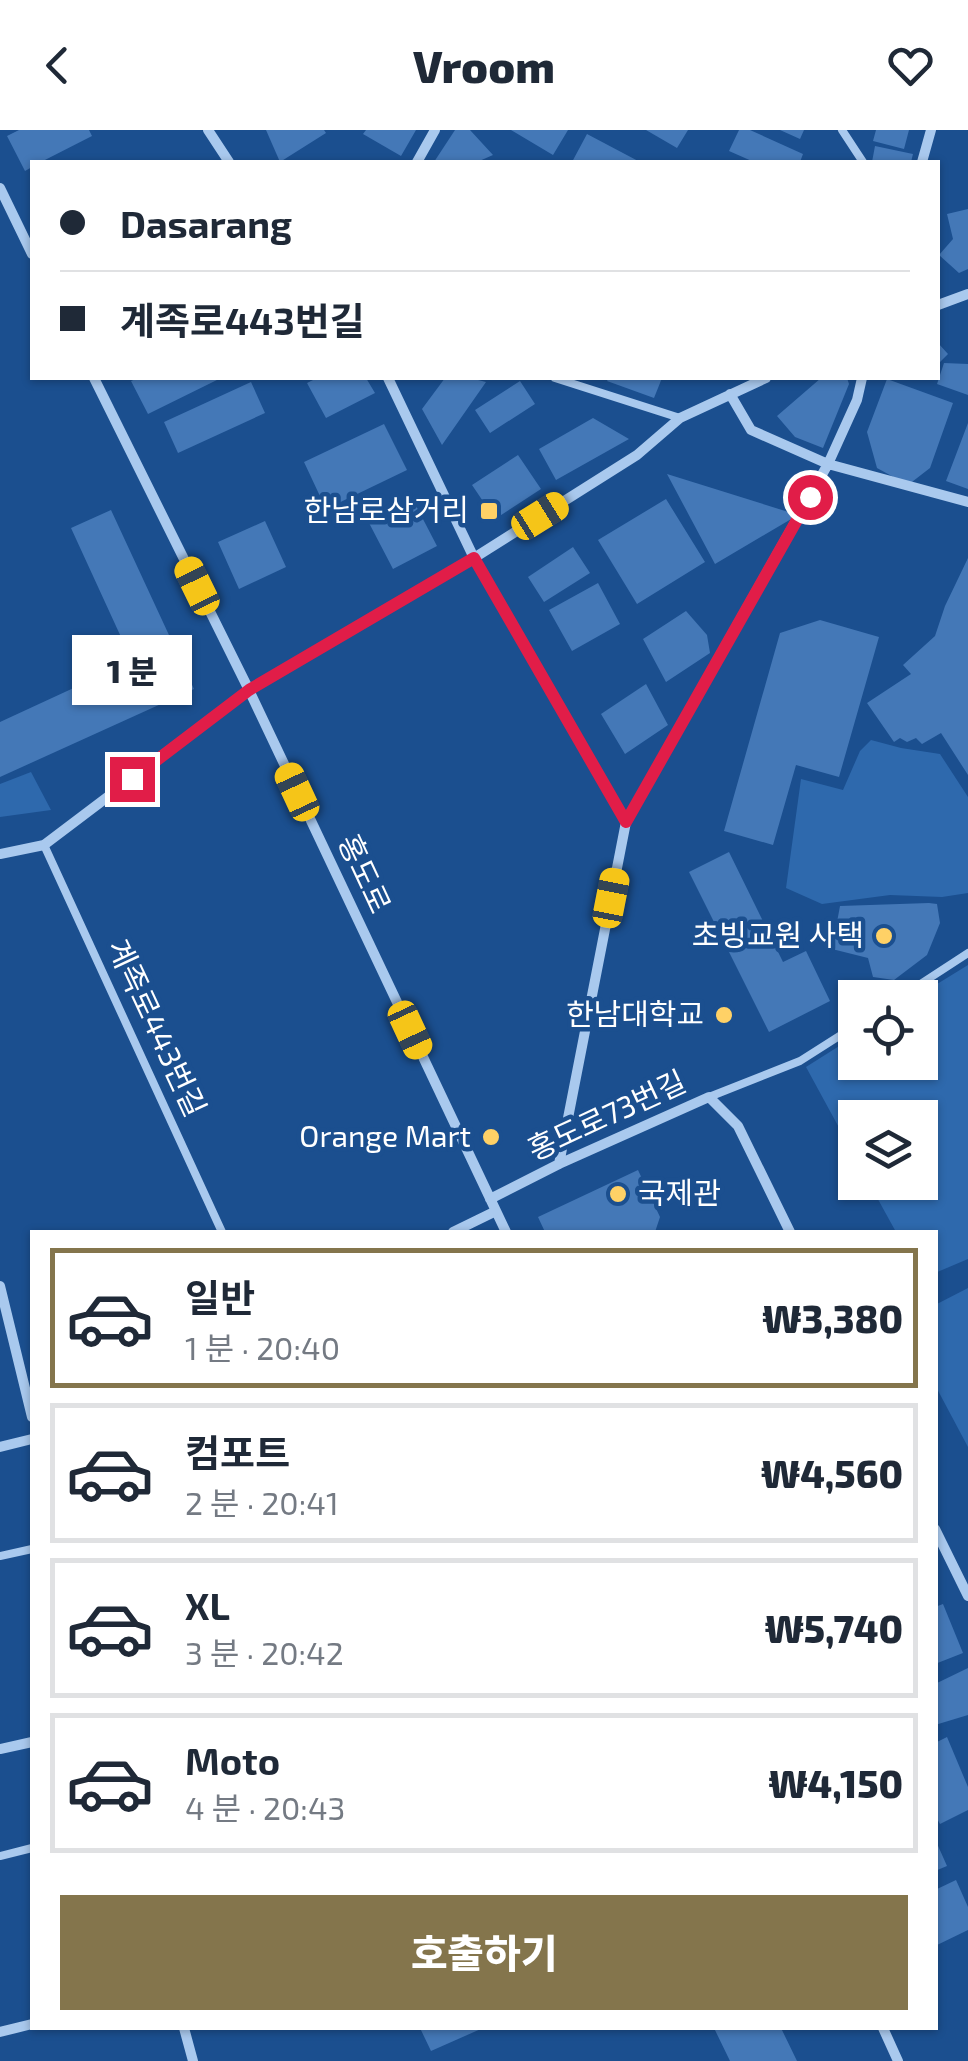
<!DOCTYPE html>
<html lang="ko">
<head>
<meta charset="utf-8">
<style>
  :root { --surface:#fff; --page:#f6f6f7; --text:#1f2937; --muted:#747a83; --line:#e0e1e3; --accent:#84754c }
  body { margin:0; font-family:"Exo 2","Noto Sans KR",sans-serif; background:var(--page); color:var(--text); height:100vh; display:flex; flex-direction:column; font-size:38px; white-space:nowrap }
  * { box-sizing:border-box; margin:0 }
  p { font-size:32px; color:var(--muted) }
  .icon { flex:none; width:55px; height:55px; fill:none; stroke:currentColor; stroke-width:2; stroke-linecap:round; stroke-linejoin:round }
  .map { position:relative; flex:1; overflow:hidden }
  .sheet { position:absolute; left:30px; top:1100px; width:908px; height:800px; display:flex; flex-direction:column; background:var(--surface); border-radius:0px; box-shadow:0 2px 8px #0004 }
  .sheet>* { flex:none }
  .guide { position:absolute; left:30px; top:30px; width:910px; height:220px; border-radius:0px; box-shadow:0 2px 8px #0004; display:grid; align-content:center; height:220px; padding:0 30px; background:var(--surface) }
  .tools { position:absolute; left:838px; top:850px; display:grid; gap:20px }
  .tools a { display:grid; place-items:center; width:100px; height:100px; border-radius:0px; background:var(--surface); box-shadow:0 2px 8px #0004; font-size:50px }
  .end { position:absolute; width:45px; height:45px; margin:-22px; border:12px solid #e11d48; background:#fff; box-shadow:0 0 0 5px #fff }
  .from { border-radius:50% }
  .bubble { position:absolute; height:70px; border-radius:0px; background:var(--surface); box-shadow:0 2px 8px #0004; font-size:32px; font-weight:800; line-height:70px; text-align:center }
  .car { position:absolute; width:30px; height:60px; margin:-30px -15px; border-radius:12px; box-shadow:0 0 8px 2px #0007; background:linear-gradient(#f5c518 24%,#345 0 40%,#f5c518 0 76%,#345 0 86%,#f5c518 0) }
  .guide b { display:flex; align-items:center; gap:35px; height:95px; font-size:38px }
  .guide b+b { border-top:2px solid var(--line) }
  .guide i { width:25px; height:25px; background:var(--text) }
  ul { padding:18px 0 0; list-style:none }
  li { display:flex; align-items:center; gap:30px; height:140px; margin:0 20px 15px; padding:0 10px; border:5px solid var(--line); border-radius:0px }
  li div { flex:1 }
  li b { display:block; font-size:38px }
  li em { font-style:normal; font-weight:800 }
  li.selected { border-color:var(--accent) }
  li>.icon { width:90px; height:90px; stroke-width:1.5 }
  .primary-button { display:flex; gap:20px; margin-top:auto; padding:20px 30px }
  .primary-button a { flex:1; height:115px; border-radius:0px; background:var(--accent); color:#fff; font-size:40px; font-weight:800; line-height:115px; text-align:center }
  header { display:flex; justify-content:space-between; align-items:center; height:130px; padding:0 30px; background:var(--surface); font-size:45px; font-weight:800 }
  .map>svg:first-child { display:block }
  .green { fill:#2e69ad }
  .building { fill:#4478b7 }
  .lines { fill:none; stroke-linecap:round; stroke-linejoin:round }
  .service { stroke:#a9c9ee; stroke-width:8 }
  .minor { stroke:#a9c9ee; stroke-width:10 }
  .route { stroke:#e11d48; stroke-width:12 }
  .poi-dot { fill:#ffd166; stroke:#1b4f8f; stroke-width:4 }
  .labels { text-anchor:middle; stroke-width:9; stroke-linejoin:round; paint-order:stroke }
  .poi-label { font-size:30px; fill:#fff; stroke:#1b4f8f; text-anchor:end }
  .street-label { font-size:30px; fill:#fff; stroke:#1b4f8f }
</style>
</head>
<body>
<header><svg class="icon" aria-label="back" viewBox="0 0 24 24"><path d="M15 5l-7 7 7 7"/></svg>Vroom<svg class="icon" aria-label="heart" viewBox="0 0 24 24"><path d="M12 20l-8-8c-3-5 5-10 8-4 3-6 11-1 8 4z"/></svg></header>
<div class="map">
<svg width="968" height="1931" viewBox="0 0 968 1931">
  <rect width="100%" height="100%" fill="#1b4f8f"/>
  <path class="green" d="M871 610 901 618 940 624 968 667V763L942 767 890 765 822 774 786 758 801 649 843 660 860 621Z
    M31 642 51 680 0 687V654Z
    M968 835V1129L935 1143V1102H896L869 1053 920 1052V988H855V1027L806 937 855 906V932H920V868L916 867Z
    M968 1158V1317L935 1255V1175Z"/>
  <path class="building" d="M19 0H89L92 6 41 32H32V37L25 41 7 6Z
    M266 0H324L326 3 280 32Z
    M366 0H416L401 26 363 4Z
    M455 0H470L493 25 477 32H434Z
    M511 0H568L553 25Z
    M646 0H688L677 18Z
    M739 0H750L803 24 800 32H754L729 21Z
    M780 0H804L800 9Z
    M876 0H909L904 19 873 11Z
    M587 4 640 32H572Z
    M875 16 913 24 911 32H872Z
    M968 79V139L959 143 939 125 953 109 947 84Z
    M938 213 948 224 938 234Z
    M944 233 968 234V265L937 254Z
    M138 248H221L148 284 131 251Z
    M317 248H366L375 263 326 288 307 253Z
    M445 248H470L486 252 442 315 422 279Z
    M609 248H662L654 268 607 251Z
    M821 248H847L849 254 823 318 795 307 777 286Z
    M887 249 953 273 930 338 908 355 877 338 867 302Z
    M520 251 535 274 490 303 475 280Z
    M251 252 265 283 178 323 164 292Z
    M593 288 629 309 556 350 539 319Z
    M968 293V359L946 351Z
    M384 294 407 340 326 379 304 332Z
    M518 325 541 359 495 389 472 355Z
    M667 344 798 385 715 434Z
    M412 368 437 416 393 439 368 391Z
    M666 369 705 432 637 474 598 410Z
    M111 380 194 559 0 647V592L132 531 71 398Z
    M265 391 286 437 239 459 218 412Z
    M573 417 590 443 544 472 528 447Z
    M968 428V645L941 603 922 614 916 608 907 612 900 608 894 612 867 573 911 544 903 535 935 506 945 476Z
    M598 453 620 494 572 521 549 480Z
    M686 481 707 505 710 523 666 552 643 509Z
    M820 490 879 507 839 647 796 635 773 715 724 701 780 503Z
    M646 554 668 595 625 624 601 584Z
    M729 722 783 832 806 821 830 871 769 902 689 742Z
    M929 773 937 774 940 793 927 825 894 850 873 847 868 828 832 819 840 776Z
    M638 1040 660 1087 655 1102H545L538 1087Z
    M943 1474 963 1523 935 1534V1477Z
    M968 1538V1585L935 1595V1554Z
    M947 1607 968 1657V1680L940 1694 935 1685V1613Z
    M935 1709 947 1736 935 1741Z
    M956 1750 968 1777V1800L935 1816V1760Z
    M420 1898H483L431 1921Z
    M714 1898H781L797 1931H730Z"/>
  <g class="lines">
    <path class="service" d="M842 0 863 32
      M555 248 680 288
      M44 715 222 1102
      M899 868 968 823
      M709 967 800 931 855 896
      M0 1426 32 1419
      M0 1726 32 1718"/>
    <path class="minor" d="M208 0 229 32
      M417 32 435 0
      M922 32 931 0
      M0 58 32 124
      M938 175 968 164
      M94 248 249 560 506 1102
      M388 248 474 428 626 692
      M730 264 751 300 828 334 968 372
      M0 724 44 715 249 560 474 428 637 325 680 288 766 248
      M559 1034 626 692 828 334 857 270 862 248
      M490 1069 559 1034 709 967 738 996 790 1102
      M453 1102 496 1081
      M0 1156 32 1287
      M0 1317 32 1309
      M935 1399 968 1466
      M0 1619 32 1612
      M184 1898 193 1931
      M883 1898 898 1931
      M0 1902 32 1894"/>
  </g>
  <g class="lines">
    <path class="route" d="M132 649 249 560 474 428 626 692 810 367"/>
  </g>
  <g class="poi-dot">
    <rect x="479" y="371" width="20" height="20" rx="5"/>
    <circle cx="884" cy="806" r="10"/>
    <circle cx="724" cy="885" r="10"/>
    <circle cx="491" cy="1007" r="10"/>
    <circle cx="618" cy="1064" r="10"/>
  </g>
  <g class="labels">
    <g class="poi-label">
      <text x="469" y="391">한남로삼거리</text>
      <text x="864" y="816">초빙교원 사택</text>
      <text x="704" y="895">한남대학교</text>
      <text x="471" y="1017">Orange Mart</text>
      <text x="638" y="1074" text-anchor="start">국제관</text>
    </g>
    <g class="street-label">
      <text transform="translate(364 744) rotate(65)" y="10">홍도로</text>
      <text transform="translate(156 898) rotate(65)" y="10">계족로443번길</text>
      <text transform="translate(607 986) rotate(-25)" y="10">홍도로73번길</text>
    </g>
  </g>
</svg>
<div class="tools">
<a><svg class="icon" aria-label="locate" viewBox="0 0 24 24"><circle cx="12" cy="12" r="6"/><path d="M12 2v4M12 18v4M2 12h4M18 12h4"/></svg></a>
<a><svg class="icon" aria-label="layers" viewBox="0 0 24 24"><path d="M12 4l9 5-9 5-9-5zM3 14l9 5 9-5"/></svg></a>
</div>
<i class="end from" style="left:810px;top:367px"></i>
<i class="end" style="left:132px;top:649px"></i>
<div class="bubble" style="left:72px;top:505px;width:120px">1 분</div>
<i class="car" style="left:540px;top:386px;rotate:58deg"></i>
<i class="car" style="left:197px;top:456px;rotate:334deg"></i>
<i class="car" style="left:297px;top:662px;rotate:335deg"></i>
<i class="car" style="left:611px;top:768px;rotate:11deg"></i>
<i class="car" style="left:410px;top:900px;rotate:155deg"></i>
<div class="guide">
<b><i class="from"></i>Dasarang</b>
<b><i></i>계족로443번길</b>
</div>
<section class="sheet">
<ul>
<li class="selected"><svg class="icon" aria-label="car" viewBox="0 0 24 24"><path d="M5 17H2v-5l4-1 3-4h7l3 4 3 1v5h-3M9 17h6M6 11h13"/><circle cx="7" cy="17" r="2"/><circle cx="17" cy="17" r="2"/></svg><div><b>일반</b><p>1 분 · 20:40</p></div><em>₩3,380</em></li>
<li><svg class="icon" aria-label="car" viewBox="0 0 24 24"><path d="M5 17H2v-5l4-1 3-4h7l3 4 3 1v5h-3M9 17h6M6 11h13"/><circle cx="7" cy="17" r="2"/><circle cx="17" cy="17" r="2"/></svg><div><b>컴포트</b><p>2 분 · 20:41</p></div><em>₩4,560</em></li>
<li><svg class="icon" aria-label="car" viewBox="0 0 24 24"><path d="M5 17H2v-5l4-1 3-4h7l3 4 3 1v5h-3M9 17h6M6 11h13"/><circle cx="7" cy="17" r="2"/><circle cx="17" cy="17" r="2"/></svg><div><b>XL</b><p>3 분 · 20:42</p></div><em>₩5,740</em></li>
<li><svg class="icon" aria-label="car" viewBox="0 0 24 24"><path d="M5 17H2v-5l4-1 3-4h7l3 4 3 1v5h-3M9 17h6M6 11h13"/><circle cx="7" cy="17" r="2"/><circle cx="17" cy="17" r="2"/></svg><div><b>Moto</b><p>4 분 · 20:43</p></div><em>₩4,150</em></li>
</ul>
<div class="primary-button"><a>호출하기</a></div>
</section>
</div>
</body>
</html>
